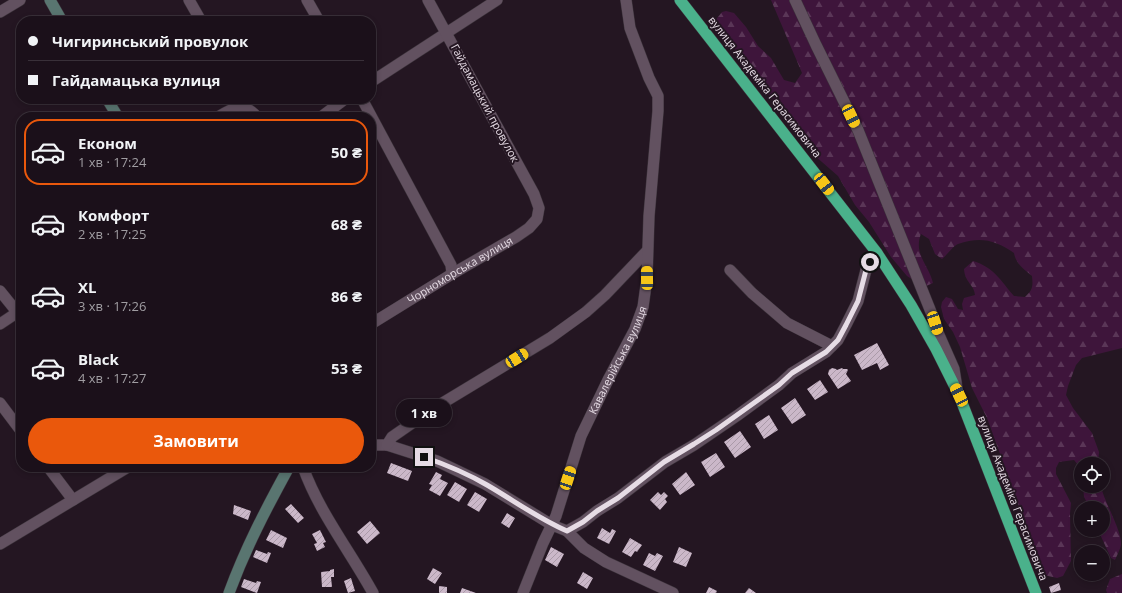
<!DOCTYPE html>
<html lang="uk">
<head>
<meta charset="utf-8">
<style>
  :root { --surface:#1b101a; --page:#241923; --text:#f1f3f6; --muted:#a09da2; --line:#393039; --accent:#ea580c }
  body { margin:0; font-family:"Open Sans",sans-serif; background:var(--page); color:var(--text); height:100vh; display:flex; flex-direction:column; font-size:15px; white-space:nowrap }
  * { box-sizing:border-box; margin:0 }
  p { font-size:13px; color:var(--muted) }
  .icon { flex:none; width:22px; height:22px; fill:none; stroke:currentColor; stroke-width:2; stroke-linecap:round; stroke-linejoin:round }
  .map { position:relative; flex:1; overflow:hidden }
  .sheet { position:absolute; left:16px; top:112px; width:360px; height:360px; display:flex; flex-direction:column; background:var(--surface); border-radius:16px; box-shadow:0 2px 6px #0003,0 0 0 1px var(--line) }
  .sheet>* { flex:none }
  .banner { position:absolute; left:16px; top:16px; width:360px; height:88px; border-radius:16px; box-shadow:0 2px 6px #0003,0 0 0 1px var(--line); display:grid; align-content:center; height:88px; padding:0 12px; background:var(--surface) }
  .buttons { position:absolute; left:1074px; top:457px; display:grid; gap:8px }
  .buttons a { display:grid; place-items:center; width:36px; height:36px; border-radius:50%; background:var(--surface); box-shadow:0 2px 6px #0003,0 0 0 1px var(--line); font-size:20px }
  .end { position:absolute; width:18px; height:18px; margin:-9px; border:5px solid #e6dce5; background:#111; box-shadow:0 0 0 2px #111 }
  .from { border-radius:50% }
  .bubble { position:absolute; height:28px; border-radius:14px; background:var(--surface); box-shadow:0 2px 6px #0003,0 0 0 1px var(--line); font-size:13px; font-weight:700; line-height:28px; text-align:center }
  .car { position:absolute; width:12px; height:24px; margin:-12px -6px; border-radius:5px; box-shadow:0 0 3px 1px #0007; background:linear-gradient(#f5c518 24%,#345 0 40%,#f5c518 0 76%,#345 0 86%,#f5c518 0) }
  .banner b { display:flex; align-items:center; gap:14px; height:38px; font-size:15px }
  .banner b+b { border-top:1px solid var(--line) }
  .banner i { width:10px; height:10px; background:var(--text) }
  ul { padding:7px 0 0; list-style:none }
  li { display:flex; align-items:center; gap:12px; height:66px; margin:0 8px 6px; padding:0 4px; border:2px solid transparent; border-radius:16px }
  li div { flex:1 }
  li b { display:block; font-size:15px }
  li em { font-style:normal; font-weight:700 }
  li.selected { border-color:var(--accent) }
  li>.icon { width:36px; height:36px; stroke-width:1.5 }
  .primary-button { display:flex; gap:8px; margin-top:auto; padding:8px 12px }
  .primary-button a { flex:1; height:46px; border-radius:24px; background:var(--accent); color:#fff; font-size:16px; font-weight:700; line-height:46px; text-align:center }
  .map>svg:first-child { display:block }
  .forest { fill:url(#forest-firs) }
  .building { fill:url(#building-hatch) }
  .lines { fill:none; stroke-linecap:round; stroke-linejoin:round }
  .minor-casing { stroke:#3c333b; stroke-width:12 }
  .secondary-casing { stroke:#3c333b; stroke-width:12 }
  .trunk-casing { stroke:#3c333b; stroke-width:12 }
  .minor { stroke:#625160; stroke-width:11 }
  .secondary { stroke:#597570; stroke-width:11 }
  .trunk { stroke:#4ab18b; stroke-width:11 }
  .route { stroke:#e6dce5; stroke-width:5 }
  .labels { text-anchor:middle; stroke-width:4; stroke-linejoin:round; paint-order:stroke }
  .street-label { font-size:11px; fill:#e6dce5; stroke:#241622 }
</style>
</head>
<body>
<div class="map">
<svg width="1122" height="593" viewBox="0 0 1122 593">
  <defs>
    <pattern id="forest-firs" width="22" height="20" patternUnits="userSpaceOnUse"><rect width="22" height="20" fill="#3e153b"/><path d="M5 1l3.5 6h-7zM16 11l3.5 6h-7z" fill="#5a3657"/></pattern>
    <pattern id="building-hatch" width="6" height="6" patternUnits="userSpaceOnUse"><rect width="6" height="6" fill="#cbb8c9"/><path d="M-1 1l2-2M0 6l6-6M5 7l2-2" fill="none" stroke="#aa9aa8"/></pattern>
  </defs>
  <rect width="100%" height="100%" fill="#241622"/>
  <path class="forest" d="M771 0H1122V348L1082 358 1076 365 1068 386 1066 395 1073 408 1092 433 1099 452 1098 464H1081V476L1078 465 1074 460 1059 462 1056 468V474L1071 503 1070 514 1071 561 1063 576 1057 578 1044 575 987 418 972 388 960 347 953 332 944 319 941 307 942 302 946 297 952 299 958 309 963 310 962 304 964 298 975 295C974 284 965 283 964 269L973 261C995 268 1000 280 1014 296L1025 297C1033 290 1033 286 1032 276 1024 269 1016 264 1014 253 996 240 980 236 958 244 953 246 947 255 942 259L935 254 929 239 921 234C913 254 929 265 933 283L924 287 907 276 891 257 869 222 855 205 838 176 814 155 714 22 722 12 726 11 734 13 746 27 758 46 771 58 784 80 795 83 802 73Z
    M1083 486H1101C1104 502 1122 530 1121 545 1120 550 1117 555 1115 560L1111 558 1098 530H1103V508H1090L1084 497Z
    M1122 574V593H1107L1106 590 1110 579Z"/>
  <path class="building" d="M877 343 889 365 880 370 877 363 862 370 854 355Z
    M832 368 836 369 837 370 842 368 843 369H847L848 370 846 374 851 381 838 389 828 374 829 370Z
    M820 380 828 392 815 400 807 389Z
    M795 398 806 415 792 424 781 408Z
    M769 415 778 430 764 439 755 424Z
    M740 431 751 447 735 458 724 442Z
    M716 453 725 467 710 477 701 462Z
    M391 463 412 471 408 481 387 473Z
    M436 472 442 475 440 479 448 483 440 496 429 490 432 485 429 484Z
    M686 472 695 485 680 495 672 484Z
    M455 482 467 489 459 502 447 495Z
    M475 492 487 499 479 512 467 505Z
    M658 492 661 495 664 492 668 496 665 499 667 502 660 510 650 500Z
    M291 504 304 518 298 523 285 509Z
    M234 505 251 511 248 520 233 514Z
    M507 513 515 518 509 528 501 523Z
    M370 521 380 533 367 544 357 532Z
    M602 528 610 533 612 529 616 531 609 544 597 538Z
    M271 530 287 538 283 548 266 540Z
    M320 530 326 542 323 543 325 547 317 551 314 544 317 543 312 534Z
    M630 538 642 545 637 552 635 551 631 557 622 552Z
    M551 547 564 554 557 567 545 560Z
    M679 547 692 553 686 567 673 562Z
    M256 550 267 554 268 552 271 553 267 563 253 557Z
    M649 553 655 556 657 553 663 556 655 571 643 565Z
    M433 568 442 573 435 584 427 579Z
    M334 569V577H331L332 587H322L321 572 330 571V570Z
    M583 572 593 578 587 589 577 583Z
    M1081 574H1096L1083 579Z
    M351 578 355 591 348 593 344 581Z
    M244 579 256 583 257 581 261 582 257 593 241 587Z
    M1059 583 1061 590 1051 593 1049 587Z
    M439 586 447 587V593H439Z
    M709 587 717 591 716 593H706Z
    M462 588 476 593H460Z
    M749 588 756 593H745Z"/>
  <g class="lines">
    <g class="minor-casing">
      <g id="minor">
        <path d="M189 0 201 21"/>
        <path d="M307 0 319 21"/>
        <path d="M795 0 816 45 858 130 931 312 939 335 954 369 957 388"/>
        <path d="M0 12 20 0"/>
        <path d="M371 82 497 0"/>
        <path d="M362 99 451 265 452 274"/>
        <path d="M218 117C232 108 244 101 257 117"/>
        <path d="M321 117 345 99"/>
        <path d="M730 270 752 293 787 323 832 346"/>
        <path d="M0 291 17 312"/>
        <path d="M0 324 21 310"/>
        <path id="s1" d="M371 324 452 274 516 237 529 228 537 219 539 208 534 194 428 0"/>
        <path d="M0 403 21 431"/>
        <path d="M371 445H387L437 461 485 484 552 525 567 531 584 548 606 562 673 593"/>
        <path d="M387 445 392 437 431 410 550 338 586 312 605 295 647 251"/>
        <path d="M48 467 73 500"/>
        <path d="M303 467C319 512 350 551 373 593"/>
        <path d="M567 531 583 522 597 511 618 498 665 462 694 445 738 415 779 385 792 373 826 352 838 340 846 325 858 301 866 270 877 253"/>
        <path d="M0 544 128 467"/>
        <path id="s2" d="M523 593 543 543 556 516 581 436 609 378 635 329 643 307 647 278 649 216 658 111V96L649 78 630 28 626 0"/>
      </g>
    </g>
    <g class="secondary-casing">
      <path id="secondary" d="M50 0 62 21
        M107 99 118 117
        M229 593C246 547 266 509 289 467"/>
    </g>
    <g class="trunk-casing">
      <path id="trunk" d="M680 0 877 253 911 305 936 349 959 395 1036 593"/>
    </g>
    <use href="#minor" class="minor"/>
    <use href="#secondary" class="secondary"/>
    <use href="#trunk" class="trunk"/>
  </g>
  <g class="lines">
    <path class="route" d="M424 457C444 464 468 474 487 485 513 500 539 519 567 531L583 522 597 511 618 498 664 462 694 444 716 430 779 385 792 373 826 352 838 340 846 325 858 301 866 270 870 262"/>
  </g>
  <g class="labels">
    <g class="street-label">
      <text transform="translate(765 87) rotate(52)" y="4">вулиця Академіка Герасимовича</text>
      <text transform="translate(485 103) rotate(62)" y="4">Гайдамацький провулок</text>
      <text dy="4" stroke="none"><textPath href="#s1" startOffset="104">Чорноморська вулиця</textPath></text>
      <text dy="4" stroke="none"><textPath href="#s2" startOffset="252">Кавалерійська вулиця</textPath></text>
      <text transform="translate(1013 498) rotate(69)" y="4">вулиця Академіка Герасимовича</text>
    </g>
  </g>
</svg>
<div class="buttons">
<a><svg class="icon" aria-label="locate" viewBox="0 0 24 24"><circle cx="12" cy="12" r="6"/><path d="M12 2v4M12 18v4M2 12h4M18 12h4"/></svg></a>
<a>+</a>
<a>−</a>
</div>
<i class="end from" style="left:870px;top:262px"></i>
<i class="end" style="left:424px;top:457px"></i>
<div class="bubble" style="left:396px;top:399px;width:56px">1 хв</div>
<i class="car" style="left:851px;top:116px;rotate:154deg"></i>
<i class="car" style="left:824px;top:184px;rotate:142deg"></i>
<i class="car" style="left:647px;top:278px;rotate:359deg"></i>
<i class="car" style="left:935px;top:323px;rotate:162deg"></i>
<i class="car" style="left:517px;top:358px;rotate:58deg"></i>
<i class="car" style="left:959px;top:395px;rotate:334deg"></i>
<i class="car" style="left:568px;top:478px;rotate:18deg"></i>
<div class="banner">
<b><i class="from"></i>Чигиринський провулок</b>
<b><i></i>Гайдамацька вулиця</b>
</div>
<section class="sheet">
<ul>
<li class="selected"><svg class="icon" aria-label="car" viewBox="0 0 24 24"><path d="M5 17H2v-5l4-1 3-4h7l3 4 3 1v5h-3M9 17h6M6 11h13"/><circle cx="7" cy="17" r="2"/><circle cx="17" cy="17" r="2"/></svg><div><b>Економ</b><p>1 хв · 17:24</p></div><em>50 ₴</em></li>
<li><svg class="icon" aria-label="car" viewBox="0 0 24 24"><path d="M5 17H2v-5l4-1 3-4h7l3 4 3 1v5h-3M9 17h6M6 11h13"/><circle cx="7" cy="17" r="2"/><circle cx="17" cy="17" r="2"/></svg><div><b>Комфорт</b><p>2 хв · 17:25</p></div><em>68 ₴</em></li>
<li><svg class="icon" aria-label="car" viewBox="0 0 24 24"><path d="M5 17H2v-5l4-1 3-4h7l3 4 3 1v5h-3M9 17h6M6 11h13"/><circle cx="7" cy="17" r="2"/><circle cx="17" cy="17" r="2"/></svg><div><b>XL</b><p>3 хв · 17:26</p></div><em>86 ₴</em></li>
<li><svg class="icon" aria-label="car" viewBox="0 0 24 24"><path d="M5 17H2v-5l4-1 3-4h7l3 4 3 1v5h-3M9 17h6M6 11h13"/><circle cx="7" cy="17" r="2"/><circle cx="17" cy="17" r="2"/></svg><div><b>Black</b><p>4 хв · 17:27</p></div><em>53 ₴</em></li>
</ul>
<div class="primary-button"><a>Замовити</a></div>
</section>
</div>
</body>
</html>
